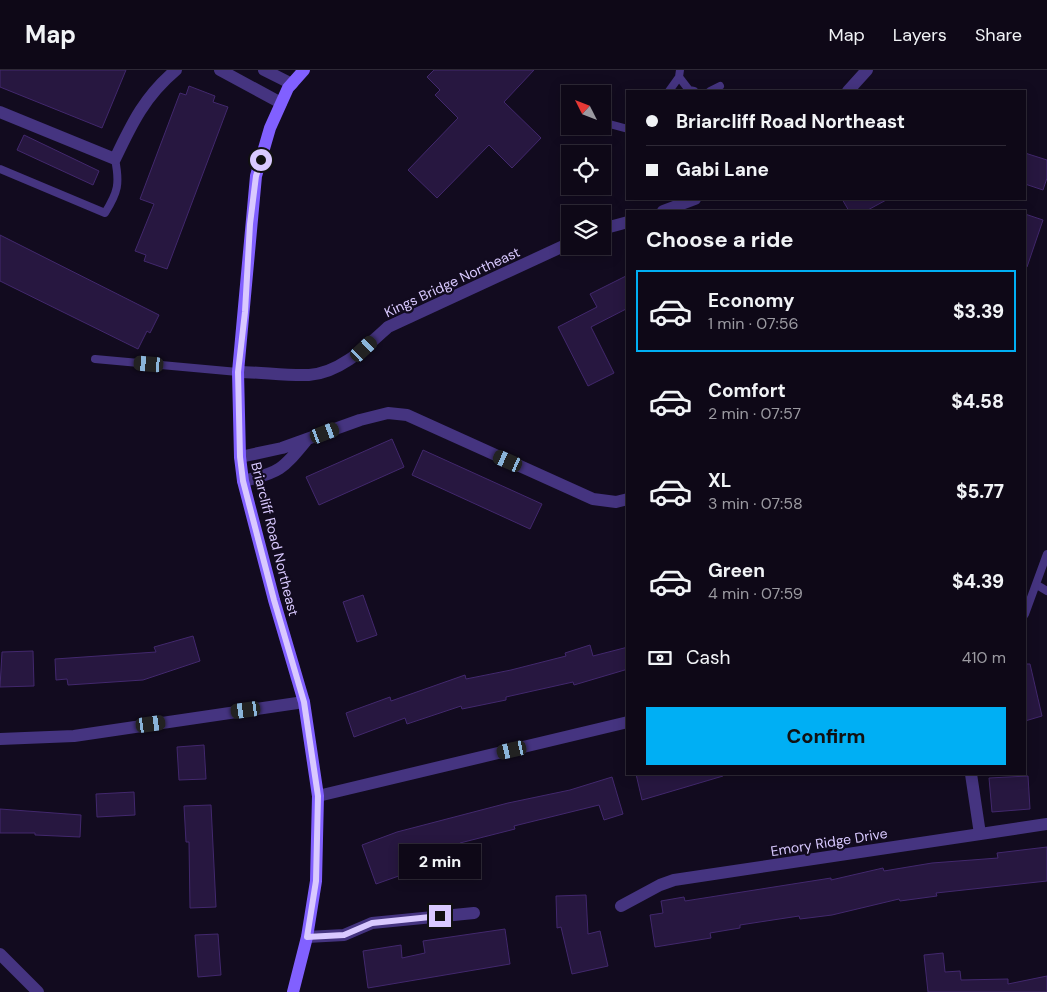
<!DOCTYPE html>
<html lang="en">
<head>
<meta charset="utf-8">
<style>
  :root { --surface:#0e0817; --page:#171120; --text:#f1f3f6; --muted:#9b9aa1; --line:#2e2936; --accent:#00aff4 }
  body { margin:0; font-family:"DM Sans",sans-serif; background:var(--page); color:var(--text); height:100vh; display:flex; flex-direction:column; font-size:19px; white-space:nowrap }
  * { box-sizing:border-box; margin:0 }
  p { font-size:16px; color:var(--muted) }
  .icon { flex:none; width:28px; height:28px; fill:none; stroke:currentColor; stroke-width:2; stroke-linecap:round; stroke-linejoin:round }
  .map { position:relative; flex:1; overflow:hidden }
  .side { position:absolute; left:626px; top:140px; width:400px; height:565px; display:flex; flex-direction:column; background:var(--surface); border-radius:0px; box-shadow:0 2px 12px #0003,0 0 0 1px var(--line) }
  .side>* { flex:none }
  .banner { position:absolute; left:626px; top:20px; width:400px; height:110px; border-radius:0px; box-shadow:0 2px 12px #0003,0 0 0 1px var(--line); display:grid; align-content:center; height:110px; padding:0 20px; background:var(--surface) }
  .needle { width:32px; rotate:312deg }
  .buttons { position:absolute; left:561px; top:15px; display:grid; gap:10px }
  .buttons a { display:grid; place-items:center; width:50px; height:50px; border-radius:0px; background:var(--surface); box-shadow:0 2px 12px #0003,0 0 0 1px var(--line); font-size:25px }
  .end { position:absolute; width:22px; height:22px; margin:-11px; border:6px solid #d9c9ff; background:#111; box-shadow:0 0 0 2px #111 }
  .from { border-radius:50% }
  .bubble { position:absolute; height:35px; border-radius:0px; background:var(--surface); box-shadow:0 2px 12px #0003,0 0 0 1px var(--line); font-size:16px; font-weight:800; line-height:35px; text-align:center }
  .car { position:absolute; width:15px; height:30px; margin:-15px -8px; border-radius:6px; box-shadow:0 0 4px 1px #0007; background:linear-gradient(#222 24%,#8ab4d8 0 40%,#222 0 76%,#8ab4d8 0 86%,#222 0) }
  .banner b { display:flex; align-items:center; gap:18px; height:48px; font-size:19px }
  .banner b+b { border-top:1px solid var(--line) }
  .banner i { width:12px; height:12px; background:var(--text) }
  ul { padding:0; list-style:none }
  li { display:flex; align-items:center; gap:15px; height:82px; margin:0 10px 8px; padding:0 10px; border:2px solid transparent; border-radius:0px }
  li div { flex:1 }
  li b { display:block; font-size:19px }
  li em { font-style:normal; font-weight:800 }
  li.current { border-color:var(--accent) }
  li>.icon { width:45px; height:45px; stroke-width:1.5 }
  h2 { padding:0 20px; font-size:22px; line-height:60px }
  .pay { display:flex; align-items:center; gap:12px; height:55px; padding:0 20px; font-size:19px }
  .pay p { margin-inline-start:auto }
  .button { display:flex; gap:10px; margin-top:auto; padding:10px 20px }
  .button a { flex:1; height:58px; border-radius:0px; background:var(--accent); color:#111; font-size:20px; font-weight:800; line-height:58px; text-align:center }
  header { display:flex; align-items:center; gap:30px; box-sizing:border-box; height:70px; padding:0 25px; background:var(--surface); border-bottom:1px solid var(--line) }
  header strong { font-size:24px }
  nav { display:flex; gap:28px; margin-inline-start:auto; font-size:18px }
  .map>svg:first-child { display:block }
  .building { fill:#271740; stroke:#42286d }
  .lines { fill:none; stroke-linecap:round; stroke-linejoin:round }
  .service { stroke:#453480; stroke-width:8 }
  .minor { stroke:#453480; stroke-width:12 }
  .secondary { stroke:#8160ff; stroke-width:12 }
  .route { stroke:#d9c9ff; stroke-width:6 }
  .labels { text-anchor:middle; stroke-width:4.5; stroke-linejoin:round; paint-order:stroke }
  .street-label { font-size:14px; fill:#d9c9ff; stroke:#120b1f }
</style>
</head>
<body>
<header>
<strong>Map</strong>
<nav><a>Map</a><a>Layers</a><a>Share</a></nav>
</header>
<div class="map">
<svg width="1047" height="922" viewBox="0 0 1047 922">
  <rect width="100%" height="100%" fill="#120b1f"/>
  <path class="building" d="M0 0H126L102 58 0 17Z
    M434 0H534L504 32 541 68 512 98 489 75 437 128 408 100 458 48 435 25 440 20 427 7Z
    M189 16 215 26 213 32 228 37 167 199 144 191 146 185 135 181 154 134 140 129 180 23 186 25Z
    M24 65 99 101 93 115 17 80Z
    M1025 83 1047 90V108L1043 120 1025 114Z
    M842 129H888L866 141H849Z
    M1025 144 1043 150 1027 197H1025Z
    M0 165 159 245 150 263 147 261 138 279 0 211Z
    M628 205V238L591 257 614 303 588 316 558 257 597 237 590 224Z
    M392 369 404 397 319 435 306 407Z
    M423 380 542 434 530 459 412 405Z
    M363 525 377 565 357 572 343 532Z
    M193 566 200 591 143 610 68 615 67 609 56 610 55 589 156 582 154 577Z
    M590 575 593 586 628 577V599L574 615 573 612 506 627V630L462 639 461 636 407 654 405 648 354 667 346 643 390 627 391 631 465 605 466 609 511 600 566 586 565 583Z
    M33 581 34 616 0 617 2 582Z
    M1025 594H1030L1042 646 1025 651Z
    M204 675 206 709 179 710 177 677Z
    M636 704H723V706L642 730Z
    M1028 706 1030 739 992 742 989 708Z
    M612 707 623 744 604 750 599 735 514 756 515 759 460 773V776L451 778 452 783 408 794 410 802 376 814 362 775 397 762 508 733 570 720Z
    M134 722 135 745 97 747 96 724Z
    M211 735 216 837 190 838 189 772H186L184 736Z
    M0 739 81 745 80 767 35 765V763H0Z
    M1047 777V811L936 823 937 826 900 831 899 829 832 845 800 849 799 846 740 855V858L710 863 711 868 655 877 650 845 663 843 661 831 684 827 685 831 831 808V810L883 798 884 801 932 793 998 788 997 783Z
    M586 825 588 864 600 861 608 896 572 904 561 857 557 858 556 826Z
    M505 859 510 894 368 918 363 881 401 875 402 888 425 883 423 871Z
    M218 864 221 905 198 907 195 865Z
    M943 883 945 902 960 901 961 910 1008 909V914L1047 906V922H928L924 885Z"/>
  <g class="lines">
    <path class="service" d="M680 0 679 7 689 20 694 21
      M669 21 679 7
      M710 21 720 16
      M602 52 628 59
      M0 99 105 143C118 122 120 114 115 89
      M95 289 238 302
      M1037 515 1047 521
      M1025 544 1047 484"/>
    <path class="minor" d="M220 0 281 33
      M264 0 292 14
      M848 21 867 0
      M0 42 115 89C132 53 145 26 176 0
      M663 141 695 129
      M602 159 628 152
      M238 302C261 302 286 306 309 305 340 303 366 277 388 257L570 173
      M240 387 282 378 360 350 388 343 407 345 593 429 616 432 628 429
      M243 411C279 403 283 399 306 371
      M0 669 74 666 304 632
      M971 704 980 764
      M318 726 628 652
      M621 836 660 815 674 810 1047 754
      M307 867 344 865 372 853 474 843
      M0 884 38 922"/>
    <path class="secondary" d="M293 922 307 867 316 811 318 726 304 632 274 530 243 411 240 387 238 302 256 106 270 58 288 18 304 0"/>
  </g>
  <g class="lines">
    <path class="route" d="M261 90 256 106 250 154 245 242 238 302 240 387 243 411 274 530 304 632 318 726 316 811 307 867 344 865 372 853 440 846"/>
  </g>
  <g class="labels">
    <g class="street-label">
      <text transform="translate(452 212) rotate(-25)" y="5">Kings Bridge Northeast</text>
      <text transform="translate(275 469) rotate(76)" y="5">Briarcliff Road Northeast</text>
      <text transform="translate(829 772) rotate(-9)" y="5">Emory Ridge Drive</text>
    </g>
  </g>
</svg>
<div class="buttons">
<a><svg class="needle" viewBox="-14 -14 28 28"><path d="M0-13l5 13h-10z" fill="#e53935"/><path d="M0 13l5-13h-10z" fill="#9b9aa1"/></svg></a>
<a><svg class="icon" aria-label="locate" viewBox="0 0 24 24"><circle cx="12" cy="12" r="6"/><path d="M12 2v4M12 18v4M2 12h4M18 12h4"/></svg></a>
<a><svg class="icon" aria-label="layers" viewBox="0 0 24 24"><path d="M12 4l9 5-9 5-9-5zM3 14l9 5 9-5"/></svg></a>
</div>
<i class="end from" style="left:261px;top:90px"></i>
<i class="end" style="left:440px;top:846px"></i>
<div class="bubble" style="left:399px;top:774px;width:82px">2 min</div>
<i class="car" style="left:364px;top:279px;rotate:47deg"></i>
<i class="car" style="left:149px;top:294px;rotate:275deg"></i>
<i class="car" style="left:325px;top:363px;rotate:69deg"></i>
<i class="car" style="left:508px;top:391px;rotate:294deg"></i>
<i class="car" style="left:246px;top:640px;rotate:262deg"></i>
<i class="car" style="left:151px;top:654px;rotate:82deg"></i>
<i class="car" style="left:512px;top:680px;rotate:257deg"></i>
<div class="banner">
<b><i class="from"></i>Briarcliff Road Northeast</b>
<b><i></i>Gabi Lane</b>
</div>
<section class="side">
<h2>Choose a ride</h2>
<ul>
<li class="current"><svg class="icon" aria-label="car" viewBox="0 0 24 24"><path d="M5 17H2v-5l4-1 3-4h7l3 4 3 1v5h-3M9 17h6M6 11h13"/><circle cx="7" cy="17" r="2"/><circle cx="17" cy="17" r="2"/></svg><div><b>Economy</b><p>1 min · 07:56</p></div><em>$3.39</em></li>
<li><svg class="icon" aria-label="car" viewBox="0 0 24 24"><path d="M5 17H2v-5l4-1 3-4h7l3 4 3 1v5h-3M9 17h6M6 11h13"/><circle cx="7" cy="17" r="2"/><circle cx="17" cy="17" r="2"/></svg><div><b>Comfort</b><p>2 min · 07:57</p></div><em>$4.58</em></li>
<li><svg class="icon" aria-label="car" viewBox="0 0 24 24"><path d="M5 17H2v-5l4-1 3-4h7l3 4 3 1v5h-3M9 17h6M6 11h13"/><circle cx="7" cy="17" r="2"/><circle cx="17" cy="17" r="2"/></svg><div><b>XL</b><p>3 min · 07:58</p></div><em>$5.77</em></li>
<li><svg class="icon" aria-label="car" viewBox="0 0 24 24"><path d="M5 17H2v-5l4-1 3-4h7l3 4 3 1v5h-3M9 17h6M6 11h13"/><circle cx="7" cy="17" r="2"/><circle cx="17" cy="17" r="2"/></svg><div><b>Green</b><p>4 min · 07:59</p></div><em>$4.39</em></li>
</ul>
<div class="pay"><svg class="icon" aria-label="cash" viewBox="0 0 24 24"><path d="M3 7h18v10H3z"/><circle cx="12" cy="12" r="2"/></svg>Cash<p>410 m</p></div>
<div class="button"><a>Confirm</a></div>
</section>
</div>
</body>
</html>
